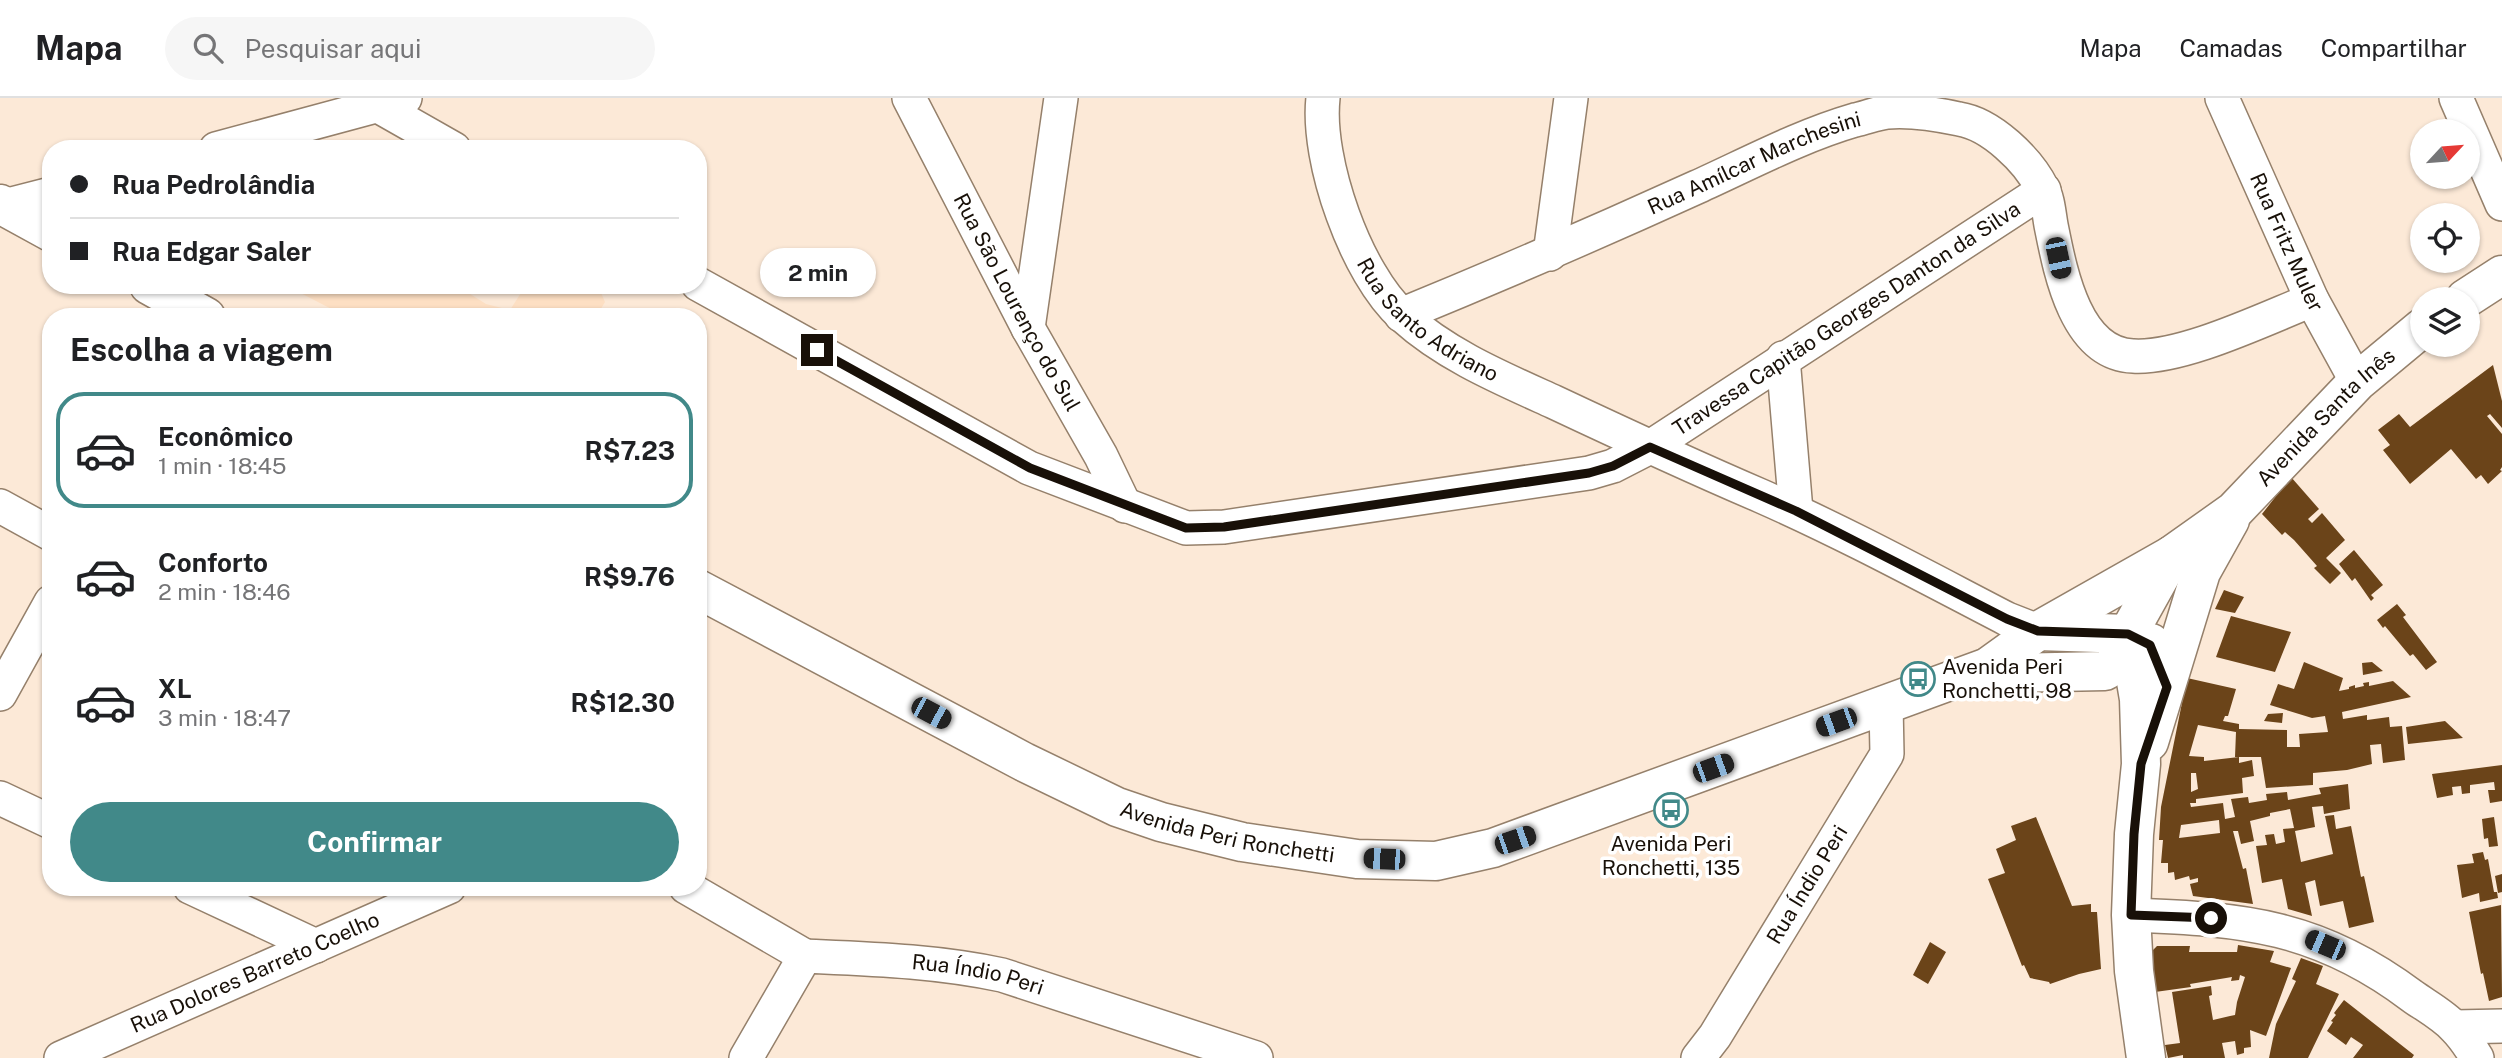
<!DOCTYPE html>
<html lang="pt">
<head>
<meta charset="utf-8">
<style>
  :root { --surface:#fff; --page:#f6f6f6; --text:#202124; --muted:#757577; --line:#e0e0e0; --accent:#418989 }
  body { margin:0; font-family:"Public Sans",sans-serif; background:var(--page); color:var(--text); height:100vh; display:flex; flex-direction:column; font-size:26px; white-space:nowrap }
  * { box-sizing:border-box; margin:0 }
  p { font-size:23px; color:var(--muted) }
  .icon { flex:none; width:38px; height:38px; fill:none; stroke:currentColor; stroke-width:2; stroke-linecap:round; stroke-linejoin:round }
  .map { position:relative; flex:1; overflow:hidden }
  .panel { position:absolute; left:42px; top:210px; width:665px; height:588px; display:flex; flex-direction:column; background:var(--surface); border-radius:28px; box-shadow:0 2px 5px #0004 }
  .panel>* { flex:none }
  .banner { position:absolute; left:42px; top:42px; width:665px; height:154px; border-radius:28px; box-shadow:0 2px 5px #0004; display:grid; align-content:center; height:154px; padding:0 28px; background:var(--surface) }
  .needle { width:46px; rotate:64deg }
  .controls { position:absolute; left:2410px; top:21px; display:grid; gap:14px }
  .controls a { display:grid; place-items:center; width:70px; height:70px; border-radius:50%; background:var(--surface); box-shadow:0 2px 5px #0004; font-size:35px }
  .end { position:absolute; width:32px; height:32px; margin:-16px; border:9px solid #181008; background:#fff; box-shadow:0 0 0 4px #fff }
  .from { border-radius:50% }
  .bubble { position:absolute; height:49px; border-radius:24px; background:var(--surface); box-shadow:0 2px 5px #0004; font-size:23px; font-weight:700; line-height:49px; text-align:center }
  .car { position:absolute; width:21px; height:42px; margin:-21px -10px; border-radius:9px; box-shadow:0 0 5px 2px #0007; background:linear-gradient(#222 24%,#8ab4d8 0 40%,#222 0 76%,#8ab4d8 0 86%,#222 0) }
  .banner b { display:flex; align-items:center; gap:24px; height:66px; font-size:26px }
  .banner b+b { border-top:2px solid var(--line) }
  .banner i { width:18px; height:18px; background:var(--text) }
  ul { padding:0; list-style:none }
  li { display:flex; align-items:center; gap:21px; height:116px; margin:0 14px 10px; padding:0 14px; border:4px solid transparent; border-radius:28px }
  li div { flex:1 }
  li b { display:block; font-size:26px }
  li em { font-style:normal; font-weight:700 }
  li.selected { border-color:var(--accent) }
  li>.icon { width:63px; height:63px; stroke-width:1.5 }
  h2 { padding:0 28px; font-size:32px; line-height:84px }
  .cta { display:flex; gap:14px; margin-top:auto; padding:14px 28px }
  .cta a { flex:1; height:80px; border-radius:42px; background:var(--accent); color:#fff; font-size:28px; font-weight:700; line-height:80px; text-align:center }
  header { display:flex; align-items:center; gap:42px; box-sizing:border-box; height:98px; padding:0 35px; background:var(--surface); border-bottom:2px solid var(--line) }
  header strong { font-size:33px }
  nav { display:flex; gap:38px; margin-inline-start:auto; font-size:24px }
  .search { width:490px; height:63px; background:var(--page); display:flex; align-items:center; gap:18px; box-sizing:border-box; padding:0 24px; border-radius:38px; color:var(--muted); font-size:26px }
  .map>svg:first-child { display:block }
  .built { fill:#fddfc3 }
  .building { fill:#6b4419; fill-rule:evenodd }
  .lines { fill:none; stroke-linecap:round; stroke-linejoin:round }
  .minor-casing { stroke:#95806b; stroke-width:36 }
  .secondary-casing { stroke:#95806b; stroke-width:41 }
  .minor { stroke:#fff; stroke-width:33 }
  .secondary { stroke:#fff; stroke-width:38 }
  .route { stroke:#181008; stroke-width:9 }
  .labels { text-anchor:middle; stroke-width:7; stroke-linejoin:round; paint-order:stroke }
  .street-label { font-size:21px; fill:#181008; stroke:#fff }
  .poi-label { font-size:21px; fill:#181008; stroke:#fff; text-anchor:start }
</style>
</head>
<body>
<header>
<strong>Mapa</strong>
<div class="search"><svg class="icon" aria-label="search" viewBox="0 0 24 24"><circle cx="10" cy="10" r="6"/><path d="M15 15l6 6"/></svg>Pesquisar aqui</div>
<nav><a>Mapa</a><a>Camadas</a><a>Compartilhar</a></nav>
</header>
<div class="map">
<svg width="2502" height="960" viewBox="0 0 2502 960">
  <rect width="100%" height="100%" fill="#fce9d7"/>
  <path class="built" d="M285 187H471L467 194 486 206 510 212 526 187H591L599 190 605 204 596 219H347Z"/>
  <path class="building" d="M2493 267 2502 303V330L2490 316 2487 318 2502 336V369L2500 372 2502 373 2488 386 2481 377 2476 381 2451 351 2410 386 2383 352 2390 347 2378 332 2399 316 2410 329Z
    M2291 379 2319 411 2308 421 2312 425 2322 415 2345 442 2326 460 2341 475 2330 486 2314 470 2317 468 2294 442 2285 434 2282 437 2262 416Z
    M2354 452 2383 487 2371 497 2374 500 2371 503 2355 480 2352 483 2339 466Z
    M2224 492 2244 499 2235 515 2215 511Z
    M2397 506 2406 517 2403 519 2437 564 2426 572 2413 556 2410 558 2385 528 2383 530 2377 522Z
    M2231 518 2291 534 2275 574 2216 559Z
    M2304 564 2343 580 2339 593 2349 591V589L2355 587V590L2364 588 2363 585 2369 584V588L2393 583 2411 599 2342 614 2343 621 2367 617V622L2389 619 2390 629 2402 628 2405 662 2383 665 2381 646 2370 647 2372 666 2347 672 2313 675V687L2266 690 2261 659H2235L2236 634 2198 627 2189 658 2204 659V663L2239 659V665L2252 662 2254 678 2242 680 2243 695 2196 701V705H2190L2191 709 2223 705 2225 721 2235 719 2231 701 2248 699 2249 705 2267 702 2266 696 2287 694 2288 702 2321 696 2319 690 2348 686 2350 711 2324 716 2323 708 2312 709 2315 729 2295 733 2301 764 2333 756 2325 718 2334 717 2336 731 2351 728 2361 779 2364 778 2374 824 2349 830 2343 803 2320 808 2315 782 2305 785 2312 818 2288 811 2282 781 2262 785 2256 748 2267 747 2265 737 2274 736 2276 746 2285 744 2283 731 2294 730 2290 711 2270 715V718L2250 723 2254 743 2241 746 2238 733H2233L2243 771 2246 770 2253 806 2193 798 2190 786 2198 784V780L2190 782 2189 778 2175 782 2174 774 2168 775V765H2161L2163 742H2159L2161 709 2187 580 2236 591 2228 618H2225L2223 623 2239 626V631L2287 632V649H2300L2299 636 2328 634 2325 618 2312 620 2270 607 2278 586 2294 591ZM2191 675H2196L2198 691 2191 694ZM2219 722 2220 735 2179 740 2181 727Z
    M2372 564 2383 573 2363 577 2362 565Z
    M2283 615 2282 625 2264 623 2268 616Z
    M2445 623 2463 640 2408 646 2406 629Z
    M2502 667V703L2490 705 2488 692H2495L2494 684 2470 687V695L2462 696 2461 688 2452 689 2453 697 2437 700 2432 676Z
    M2036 719 2072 808 2091 806V814H2097L2101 871 2079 876 2050 886 2049 884 2030 880 2024 867 2022 868 1988 781 2005 775 1996 751 2016 742 2011 728Z
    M2494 719 2498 748 2489 749 2488 740 2484 741 2482 721Z
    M2483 754 2485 762 2488 761 2494 794H2497L2498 800 2480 804 2479 795 2462 800 2457 767 2474 765 2472 756Z
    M2502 776V794L2498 795 2495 778Z
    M2501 807 2502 899 2489 903 2483 875 2481 876 2469 814Z
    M1930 844 1946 854 1928 886 1913 877Z
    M2238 847 2274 853 2270 864 2291 870 2266 938 2250 932 2251 949 2244 950V955L2237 957 2235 943 2222 945 2225 960H2183V957L2168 960 2165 947 2180 945 2172 894 2211 888 2212 897 2209 898 2213 922 2230 918 2235 917 2237 904 2245 879 2240 877 2239 882 2231 883 2232 879 2190 886 2191 889 2155 894 2152 853 2157 848H2190L2189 854H2237Z
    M2301 860 2323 868 2316 886 2339 896 2308 960H2269L2276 926 2296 883 2292 881Z
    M2344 902 2414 957 2412 960H2353L2363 947 2351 939 2346 947 2327 933 2333 924 2331 923 2336 917 2334 915Z"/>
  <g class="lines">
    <g class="minor-casing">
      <g id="minor">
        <path id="s1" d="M909 0 1028 230 1101 358 1125 408"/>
        <path id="s2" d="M1323 0C1316 62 1356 176 1403 218 1446 257 1501 280 1554 304 1622 336 1691 368 1761 398 1845 435 1926 479 2007 521L2038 533"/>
        <path id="s3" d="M2222 0 2312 202 2357 284"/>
        <path d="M2456 0 2502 106"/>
        <path d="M366 1 454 51"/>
        <path d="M216 51 405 0"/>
        <path d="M4 108 51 96"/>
        <path d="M1550 156 1571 0"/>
        <path id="s4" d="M698 186 1029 370 1186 430 1224 429 1589 375 1613 368 1650 349 2044 92"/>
        <path id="s5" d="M1401 217C1501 176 1598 134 1697 89 1748 66 1800 38 1855 22 1865 20 1877 15 1887 14 1911 12 1936 16 1959 21 1991 26 2028 62 2042 90 2048 100 2049 116 2051 127 2060 172 2075 256 2133 258 2182 261 2264 221 2312 202"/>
        <path d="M1028 230 1061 0"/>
        <path d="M1783 260 1796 413"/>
        <path d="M0 408 51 436"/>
        <path d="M0 596 51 504"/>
        <path d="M0 700 51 724"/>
        <path d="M190 789 316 848"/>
        <path d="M686 789 805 858"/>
        <path d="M2131 817C2244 821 2319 828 2412 898 2426 908 2443 917 2455 930 2463 938 2471 950 2477 960"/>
        <path d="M2455 929 2502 928"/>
        <path id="s6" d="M61 960 449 789"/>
        <path id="s7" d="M746 960 805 858C871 861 937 863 1002 877L1256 960"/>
        <path id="s8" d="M1698 960 1715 938 1887 656 1886 606"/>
      </g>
    </g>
    <g class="secondary-casing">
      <g id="secondary">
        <path d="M0 106 51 134"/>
        <path d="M149 187 206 219"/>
        <path d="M2465 201 2502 177"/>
        <path id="s9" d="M698 491 1024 664 1117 709 1161 724 1242 744 1357 761 1436 763 1493 750 1988 569 2038 533 2172 457"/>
        <path d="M2038 533 2128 536 2150 547 2151 549"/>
        <path d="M1988 569 2007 575 2105 573 2131 555 2151 545"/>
        <path d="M2149 644 2201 474 2230 422"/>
        <path id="s10" d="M2146 960 2134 873 2131 817 2134 736 2141 666 2139 601 2128 536 2172 457 2234 413 2357 284 2422 230"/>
      </g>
    </g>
    <use href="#minor" class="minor"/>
    <use href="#secondary" class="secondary"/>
  </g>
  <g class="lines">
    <path class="route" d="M817 252 1030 370 1186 430 1224 429 1589 375 1613 368 1650 349 1796 413 2007 521 2038 533 2128 536 2150 547 2167 589 2141 666 2134 736 2131 817 2211 820"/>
  </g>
  <defs>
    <g id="bus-ring" transform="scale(1.75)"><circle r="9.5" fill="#fff" stroke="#418989" stroke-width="1.5"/><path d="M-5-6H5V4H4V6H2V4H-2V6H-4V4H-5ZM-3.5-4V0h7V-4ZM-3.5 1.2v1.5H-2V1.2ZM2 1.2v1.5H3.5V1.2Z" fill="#418989"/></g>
  </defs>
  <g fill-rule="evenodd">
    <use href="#bus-ring" x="1918" y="581"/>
    <use href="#bus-ring" x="1671" y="712"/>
  </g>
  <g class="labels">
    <g class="street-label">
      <text dy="7" stroke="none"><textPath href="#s5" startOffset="385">Rua Amílcar Marchesini</textPath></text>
      <text dy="7" stroke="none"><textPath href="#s3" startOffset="158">Rua Fritz Muler</textPath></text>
      <text dy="7" stroke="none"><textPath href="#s1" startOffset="231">Rua São Lourenço do Sul</textPath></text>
      <text dy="7" stroke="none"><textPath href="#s2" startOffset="259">Rua Santo Adriano</textPath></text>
      <text dy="7" stroke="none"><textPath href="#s4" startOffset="1255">Travessa Capitão Georges Danton da Silva</textPath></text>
      <text dy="7" stroke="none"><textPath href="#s10" startOffset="724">Avenida Santa Inês</textPath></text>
      <text dy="7" stroke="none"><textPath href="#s9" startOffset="586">Avenida Peri Ronchetti</textPath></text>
      <text dy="7" stroke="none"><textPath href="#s8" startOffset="205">Rua Índio Peri</textPath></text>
      <text dy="7" stroke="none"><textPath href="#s6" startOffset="212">Rua Dolores Barreto Coelho</textPath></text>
      <text dy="7" stroke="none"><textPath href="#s7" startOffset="292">Rua Índio Peri</textPath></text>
    </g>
    <g class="poi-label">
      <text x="1942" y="576">Avenida Peri<tspan x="1942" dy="24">Ronchetti, 98</tspan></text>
      <text x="1671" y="753" text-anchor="middle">Avenida Peri<tspan x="1671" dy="24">Ronchetti, 135</tspan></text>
    </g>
  </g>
</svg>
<div class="controls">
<a><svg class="needle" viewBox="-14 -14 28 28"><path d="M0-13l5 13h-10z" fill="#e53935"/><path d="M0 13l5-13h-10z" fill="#757577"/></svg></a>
<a><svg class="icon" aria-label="locate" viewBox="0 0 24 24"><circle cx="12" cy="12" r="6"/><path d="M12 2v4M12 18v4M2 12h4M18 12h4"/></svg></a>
<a><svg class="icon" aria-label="layers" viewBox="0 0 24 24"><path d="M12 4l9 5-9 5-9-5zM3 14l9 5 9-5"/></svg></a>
</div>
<i class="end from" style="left:2211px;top:820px"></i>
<i class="end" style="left:817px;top:252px"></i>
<div class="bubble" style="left:760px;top:150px;width:116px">2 min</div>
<i class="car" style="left:2058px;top:160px;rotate:168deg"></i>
<i class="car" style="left:931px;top:615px;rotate:118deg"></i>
<i class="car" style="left:1836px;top:624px;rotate:250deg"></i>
<i class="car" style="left:1713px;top:670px;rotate:70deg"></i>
<i class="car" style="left:1515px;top:742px;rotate:71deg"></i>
<i class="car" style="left:1384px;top:761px;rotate:272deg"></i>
<i class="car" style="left:2325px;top:847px;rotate:293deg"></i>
<div class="banner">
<b><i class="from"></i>Rua Pedrolândia</b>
<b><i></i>Rua Edgar Saler</b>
</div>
<section class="panel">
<h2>Escolha a viagem</h2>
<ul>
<li class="selected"><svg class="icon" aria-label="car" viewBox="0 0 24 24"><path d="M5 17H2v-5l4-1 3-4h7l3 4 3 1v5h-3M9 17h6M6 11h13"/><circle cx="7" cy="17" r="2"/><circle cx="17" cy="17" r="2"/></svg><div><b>Econômico</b><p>1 min · 18:45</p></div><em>R$7.23</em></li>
<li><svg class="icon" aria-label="car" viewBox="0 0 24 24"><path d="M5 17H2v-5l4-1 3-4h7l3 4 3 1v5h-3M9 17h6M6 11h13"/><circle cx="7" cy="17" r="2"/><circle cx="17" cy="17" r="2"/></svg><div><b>Conforto</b><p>2 min · 18:46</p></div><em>R$9.76</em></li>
<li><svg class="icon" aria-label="car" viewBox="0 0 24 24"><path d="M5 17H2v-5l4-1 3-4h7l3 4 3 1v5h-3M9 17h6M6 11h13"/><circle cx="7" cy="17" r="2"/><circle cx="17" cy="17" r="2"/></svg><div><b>XL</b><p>3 min · 18:47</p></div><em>R$12.30</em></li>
</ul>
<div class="cta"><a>Confirmar</a></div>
</section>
</div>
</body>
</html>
